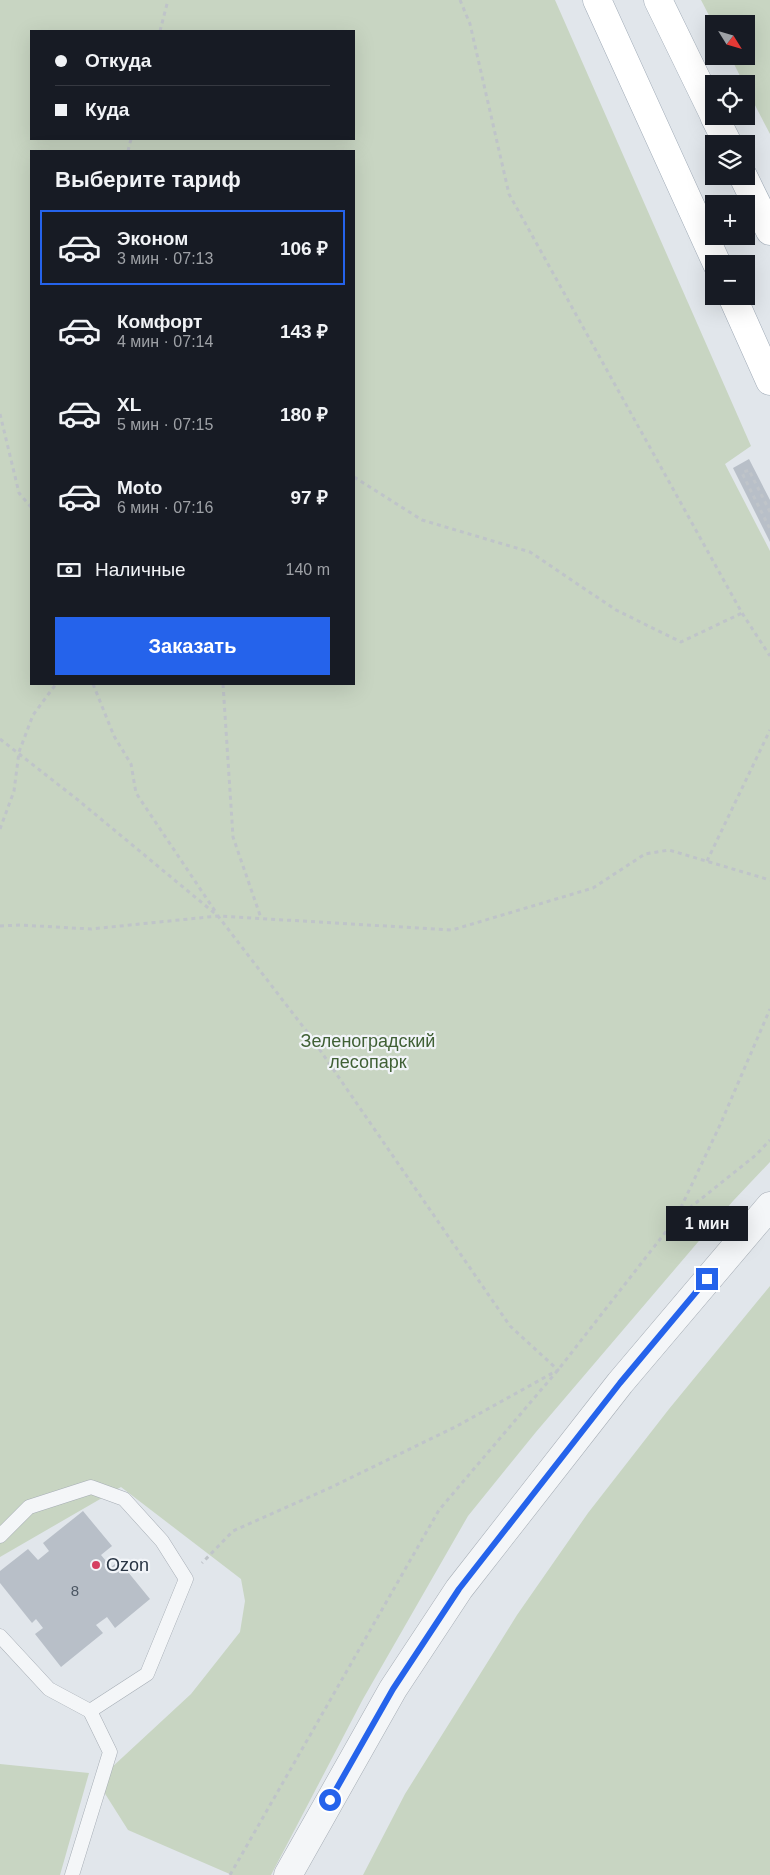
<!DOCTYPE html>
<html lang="ru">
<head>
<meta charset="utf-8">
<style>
  :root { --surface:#171b24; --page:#20242c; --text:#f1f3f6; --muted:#9ea1a6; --line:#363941; --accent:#2563eb }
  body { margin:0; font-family:Helvetica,sans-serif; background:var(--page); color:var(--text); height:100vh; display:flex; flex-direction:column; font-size:19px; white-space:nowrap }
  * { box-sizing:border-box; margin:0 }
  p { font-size:16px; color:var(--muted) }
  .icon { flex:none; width:28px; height:28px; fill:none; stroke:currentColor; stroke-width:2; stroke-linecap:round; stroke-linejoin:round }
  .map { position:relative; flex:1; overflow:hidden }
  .panel { position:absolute; left:30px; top:150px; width:325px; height:535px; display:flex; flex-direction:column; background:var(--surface); border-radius:0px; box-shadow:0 5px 20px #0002 }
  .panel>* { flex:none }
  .hud { position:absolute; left:30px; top:30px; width:325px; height:110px; border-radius:0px; box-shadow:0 5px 20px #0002; display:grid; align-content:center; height:110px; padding:0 25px; background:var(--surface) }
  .needle { width:32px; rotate:127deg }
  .buttons { position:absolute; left:705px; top:15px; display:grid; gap:10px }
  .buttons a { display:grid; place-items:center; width:50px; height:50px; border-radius:0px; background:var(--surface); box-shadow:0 5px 20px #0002; font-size:25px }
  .end { position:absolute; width:22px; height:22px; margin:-11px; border:6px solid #2563eb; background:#fff; box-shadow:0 0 0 2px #fff }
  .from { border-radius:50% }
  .bubble { position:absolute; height:35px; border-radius:0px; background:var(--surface); box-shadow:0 5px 20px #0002; font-size:16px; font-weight:700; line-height:35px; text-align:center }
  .hud b { display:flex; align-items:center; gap:18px; height:48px; font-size:19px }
  .hud b+b { border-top:1px solid var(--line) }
  .hud i { width:12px; height:12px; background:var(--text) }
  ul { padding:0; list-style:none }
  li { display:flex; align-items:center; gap:15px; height:75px; margin:0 10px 8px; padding:0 15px; border:2px solid transparent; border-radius:0px }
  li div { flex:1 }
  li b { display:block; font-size:19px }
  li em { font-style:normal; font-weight:700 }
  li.on { border-color:var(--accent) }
  li>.icon { width:45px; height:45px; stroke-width:1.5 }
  h2 { padding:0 25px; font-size:22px; line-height:60px }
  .pay { display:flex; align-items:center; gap:12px; height:55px; padding:0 25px; font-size:19px }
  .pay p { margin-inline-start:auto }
  .action { display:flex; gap:10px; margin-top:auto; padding:10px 25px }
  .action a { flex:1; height:58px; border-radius:0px; background:var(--accent); color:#fff; font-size:20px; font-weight:700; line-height:58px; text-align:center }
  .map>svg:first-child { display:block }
  .green { fill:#c8d5c2; fill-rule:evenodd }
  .building { fill:#b8bfc8 }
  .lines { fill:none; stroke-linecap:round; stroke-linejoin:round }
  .service-casing { stroke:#a6adb5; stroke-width:15 }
  .tertiary-casing { stroke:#a6adb5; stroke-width:29 }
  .primary-casing { stroke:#a0abb7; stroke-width:29 }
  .path { stroke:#bfc4c9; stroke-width:3; stroke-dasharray:4 4; stroke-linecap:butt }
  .service { stroke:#f4f6f8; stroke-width:14 }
  .tertiary { stroke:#f4f6f8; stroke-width:28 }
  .primary { stroke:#fff; stroke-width:28 }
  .route { stroke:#2563eb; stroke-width:6 }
  .poi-dot { fill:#d54062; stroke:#f1f4f8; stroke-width:2 }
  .labels { text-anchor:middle; stroke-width:4.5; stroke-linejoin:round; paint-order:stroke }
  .number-label { font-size:15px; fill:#4c5764 }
  .park-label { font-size:18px; fill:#406035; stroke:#f1f4f8 }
  .poi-label { font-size:18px; fill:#283443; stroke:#f1f4f8; text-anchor:start }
</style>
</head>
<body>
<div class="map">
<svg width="770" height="1875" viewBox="0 0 770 1875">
  <rect width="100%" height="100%" fill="#e1e6eb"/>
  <path class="green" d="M0 0H555L751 446 725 464 770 551V1162L733 1201 536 1432 468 1516 363 1699 271 1875H232L128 1830 97 1781 191 1694 240 1632 245 1601 241 1579 121 1487 0 1557ZM31 31H354V139H31ZM31 151H354V684H31Z
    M701 0H770V134L746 88V84H744L730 56H746V24L714 25Z
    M770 1286V1875H363L405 1794 517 1615 588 1513 669 1409Z
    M0 1764 89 1773 60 1875H0Z"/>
  <path class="building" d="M749 459 770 500V542L733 468Z
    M83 1511 112 1546 101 1555 111 1567 119 1561 150 1599 115 1628 107 1617 96 1625 103 1633 61 1667 35 1634 43 1628 36 1619 32 1623 0 1583V1571L28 1549 38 1560 49 1551 43 1543Z"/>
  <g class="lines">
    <g class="service-casing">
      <path id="service" d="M0 1536 29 1507 91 1487 124 1499 162 1541 186 1579 147 1674 90 1711 110 1752 72 1875
        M0 1636 49 1689 90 1711"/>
    </g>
    <g class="tertiary-casing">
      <path id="tertiary" d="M288 1875 393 1689 459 1589 620 1383 770 1206"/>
    </g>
    <g class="primary-casing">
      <path id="primary" d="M597 0 717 264
        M658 0 714 115
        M714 116 728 144
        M743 176 770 231
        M732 296 770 381"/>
    </g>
    <path class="path" d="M460 0 470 24 509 194 742 613 770 656
      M160 31 168 0
      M128 151 131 139
      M0 414 19 493 31 507
      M354 477 422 520 530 552 616 610 681 642 742 613
      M770 512 749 470 742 473 770 529
      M93 684 114 736 131 764 136 793 215 911
      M223 684 233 837 261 918
      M0 739 78 800 218 916 311 1037 510 1326 558 1370 457 1426 334 1486 233 1531 202 1563
      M0 829 14 791 19 752 33 715 56 684
      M707 861 770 730
      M0 926 20 925 91 929 218 916 452 930 593 888 645 854 669 850 770 880
      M677 1218 756 1155 770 1140
      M230 1875 439 1510 558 1370 675 1220 720 1125 770 1009"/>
    <use href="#service" class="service"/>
    <use href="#tertiary" class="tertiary"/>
    <use href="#primary" class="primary"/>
  </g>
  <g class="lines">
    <path class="route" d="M330 1800 393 1689 459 1589 620 1383 707 1279"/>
  </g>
  <circle class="poi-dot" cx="96" cy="1565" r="5"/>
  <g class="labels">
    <g class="number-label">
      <text x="75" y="1596">8</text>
    </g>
    <g class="park-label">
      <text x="368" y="1047">Зеленоградский<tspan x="368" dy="21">лесопарк</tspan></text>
    </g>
    <g class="poi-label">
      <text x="106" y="1571">Ozon</text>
    </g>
  </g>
</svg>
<div class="buttons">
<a><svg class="needle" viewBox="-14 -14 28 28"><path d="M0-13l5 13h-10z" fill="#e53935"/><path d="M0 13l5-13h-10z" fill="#9ea1a6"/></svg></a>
<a><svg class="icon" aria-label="locate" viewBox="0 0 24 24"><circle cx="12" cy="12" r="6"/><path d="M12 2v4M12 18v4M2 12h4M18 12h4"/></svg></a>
<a><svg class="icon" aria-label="layers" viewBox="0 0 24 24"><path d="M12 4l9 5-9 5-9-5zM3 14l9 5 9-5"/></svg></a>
<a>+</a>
<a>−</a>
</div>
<i class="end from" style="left:330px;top:1800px"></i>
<i class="end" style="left:707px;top:1279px"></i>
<div class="bubble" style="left:666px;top:1206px;width:82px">1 мин</div>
<div class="hud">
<b><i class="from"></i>Откуда</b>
<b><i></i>Куда</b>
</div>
<section class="panel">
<h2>Выберите тариф</h2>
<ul>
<li class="on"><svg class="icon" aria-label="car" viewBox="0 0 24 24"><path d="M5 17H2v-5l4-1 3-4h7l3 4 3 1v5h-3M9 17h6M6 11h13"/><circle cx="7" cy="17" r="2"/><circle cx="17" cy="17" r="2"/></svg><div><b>Эконом</b><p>3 мин · 07:13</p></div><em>106 ₽</em></li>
<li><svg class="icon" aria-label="car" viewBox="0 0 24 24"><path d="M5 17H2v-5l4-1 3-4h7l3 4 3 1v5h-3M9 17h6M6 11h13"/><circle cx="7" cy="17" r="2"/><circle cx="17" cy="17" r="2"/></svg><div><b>Комфорт</b><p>4 мин · 07:14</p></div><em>143 ₽</em></li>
<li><svg class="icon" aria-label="car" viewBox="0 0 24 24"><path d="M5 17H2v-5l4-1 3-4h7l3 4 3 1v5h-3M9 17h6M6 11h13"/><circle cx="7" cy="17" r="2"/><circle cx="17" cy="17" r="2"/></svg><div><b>XL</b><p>5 мин · 07:15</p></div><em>180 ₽</em></li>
<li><svg class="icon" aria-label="car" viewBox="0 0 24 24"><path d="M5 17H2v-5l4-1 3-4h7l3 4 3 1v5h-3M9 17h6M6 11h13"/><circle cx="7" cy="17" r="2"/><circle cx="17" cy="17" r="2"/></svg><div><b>Moto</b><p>6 мин · 07:16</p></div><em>97 ₽</em></li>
</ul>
<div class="pay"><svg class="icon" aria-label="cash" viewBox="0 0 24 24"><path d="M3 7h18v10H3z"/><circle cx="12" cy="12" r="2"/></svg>Наличные<p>140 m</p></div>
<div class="action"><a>Заказать</a></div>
</section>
</div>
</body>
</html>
